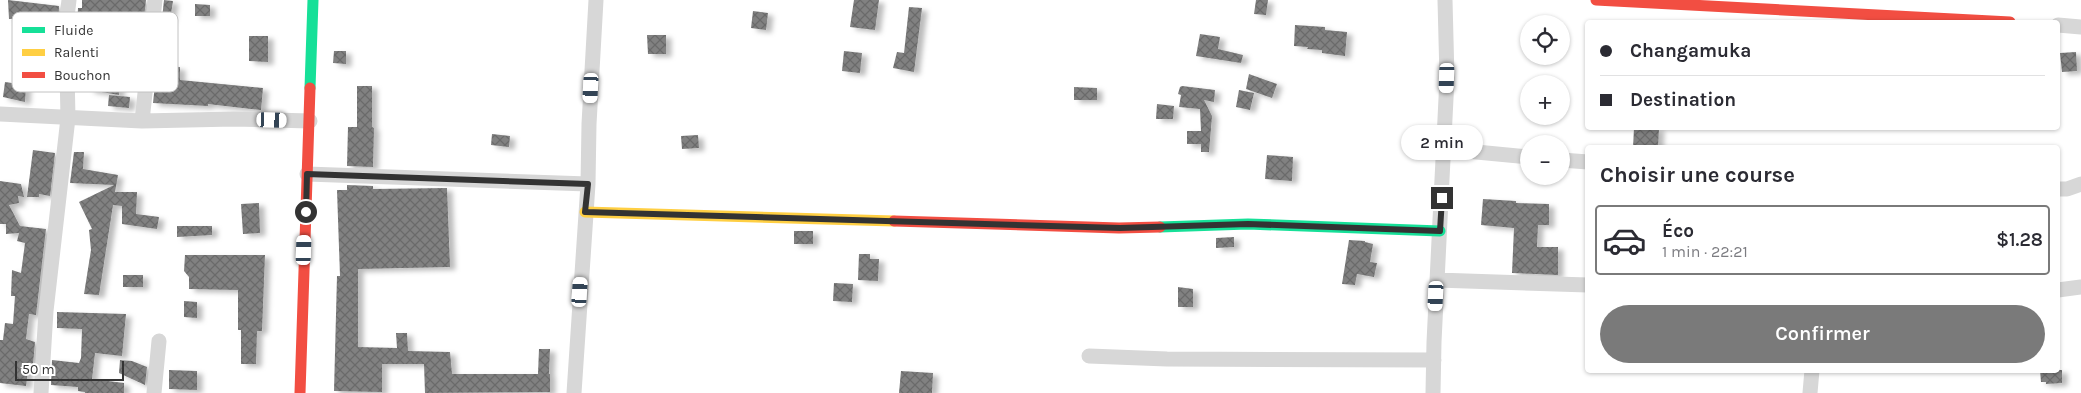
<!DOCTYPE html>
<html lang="fr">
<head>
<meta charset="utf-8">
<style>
  :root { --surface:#fff; --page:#f7f7f7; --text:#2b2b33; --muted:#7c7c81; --line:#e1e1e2; --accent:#7a7a7a }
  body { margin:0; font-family:Karla,sans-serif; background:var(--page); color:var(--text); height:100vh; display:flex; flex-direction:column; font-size:19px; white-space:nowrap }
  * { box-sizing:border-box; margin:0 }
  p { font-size:16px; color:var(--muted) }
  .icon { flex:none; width:28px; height:28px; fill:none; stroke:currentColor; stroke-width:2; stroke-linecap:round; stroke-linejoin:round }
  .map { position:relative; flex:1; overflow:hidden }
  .side { position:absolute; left:1585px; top:145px; width:475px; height:228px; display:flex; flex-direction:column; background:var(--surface); border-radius:5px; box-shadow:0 1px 4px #0004 }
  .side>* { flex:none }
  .guide { position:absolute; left:1585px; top:20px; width:475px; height:110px; border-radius:5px; box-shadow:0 1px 4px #0004; display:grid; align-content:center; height:110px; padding:0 15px; background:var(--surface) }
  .buttons { position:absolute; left:1520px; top:15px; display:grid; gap:10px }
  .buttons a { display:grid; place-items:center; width:50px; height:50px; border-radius:50%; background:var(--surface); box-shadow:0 1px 4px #0004; font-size:25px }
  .scale { position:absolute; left:15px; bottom:12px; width:109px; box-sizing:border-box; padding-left:5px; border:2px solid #333; border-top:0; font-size:14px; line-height:18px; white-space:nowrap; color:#333; -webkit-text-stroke:4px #fff; paint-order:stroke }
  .end { position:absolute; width:22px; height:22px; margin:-11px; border:6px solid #333; background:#fff; box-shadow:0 0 0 2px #fff }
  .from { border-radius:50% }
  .bubble { position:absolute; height:35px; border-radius:18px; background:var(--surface); box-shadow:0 1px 4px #0004; font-size:16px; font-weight:600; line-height:35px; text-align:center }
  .car { position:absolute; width:15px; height:30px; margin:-15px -8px; border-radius:6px; box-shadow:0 0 4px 1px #0007; background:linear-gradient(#fff 24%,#345 0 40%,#fff 0 76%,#345 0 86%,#fff 0) }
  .guide b { display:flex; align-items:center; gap:18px; height:48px; font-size:19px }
  .guide b+b { border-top:1px solid var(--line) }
  .guide i { width:12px; height:12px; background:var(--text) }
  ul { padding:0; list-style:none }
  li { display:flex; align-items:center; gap:15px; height:70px; margin:0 10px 8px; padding:0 5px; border:2px solid transparent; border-radius:5px }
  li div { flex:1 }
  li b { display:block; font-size:19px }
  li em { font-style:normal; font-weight:600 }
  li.active { border-color:var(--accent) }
  li>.icon { width:45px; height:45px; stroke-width:1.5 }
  h2 { padding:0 15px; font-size:22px; line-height:60px }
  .primary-button { display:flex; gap:10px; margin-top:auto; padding:10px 15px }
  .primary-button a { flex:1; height:58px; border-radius:30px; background:var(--accent); color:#fff; font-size:20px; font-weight:600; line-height:58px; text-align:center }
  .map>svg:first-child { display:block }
  .building { fill:url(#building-cross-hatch); filter:url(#shadow) }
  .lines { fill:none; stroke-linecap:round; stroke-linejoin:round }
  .street { stroke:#d7d7d7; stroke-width:15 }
  .fast { stroke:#16e098; stroke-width:11 }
  .slow { stroke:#ffcf43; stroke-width:11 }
  .jam { stroke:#f24e42; stroke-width:11 }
  .route { stroke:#333; stroke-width:6 }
  .key { fill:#fff; stroke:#c2c2c2; stroke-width:1 }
  .key-label { font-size:14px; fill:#333 }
</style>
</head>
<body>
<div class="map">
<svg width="2081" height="393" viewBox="0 0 2081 393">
  <defs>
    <pattern id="building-cross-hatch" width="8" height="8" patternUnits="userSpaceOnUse" patternTransform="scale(1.25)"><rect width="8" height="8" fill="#818181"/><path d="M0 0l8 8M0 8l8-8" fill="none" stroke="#6a6a6a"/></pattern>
    <filter id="shadow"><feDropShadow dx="5.5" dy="3" stdDeviation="2.5" flood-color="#0004"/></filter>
  </defs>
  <rect width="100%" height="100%" fill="#fff"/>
  <path class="building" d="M8 0 59 6 57 46 25 44 26 18 9 19Z
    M82 0H146L138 73 121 72 119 95 89 90 90 73 76 68 81 55H113L115 24 85 23 81 47 76 46 78 8H82Z
    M164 0 173 1 170 20 162 19Z
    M854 0H879L875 30 850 27Z
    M1256 0H1268L1266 15 1254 14Z
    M195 4 210 5V16H195Z
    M909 7 922 8 914 72 893 68 897 52 904 53Z
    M753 11 768 13 766 30 751 28Z
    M1295 25 1325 27V30L1347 32 1345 56 1322 53V50L1307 49 1308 47 1294 46Z
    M1200 34 1220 37 1218 49 1243 55 1241 63 1196 56Z
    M647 35H666V54H648Z
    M249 36H268V62L249 61Z
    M334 51H346V64L333 63Z
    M844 51 862 53 860 73 842 71Z
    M2076 52 2077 71 2062 72 2060 53Z
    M157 66 180 67V80L263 88 261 110 208 104V106L153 103Z
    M1249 74 1277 84 1272 98 1246 89Z
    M5 82 26 85 25 102 3 97Z
    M357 86H372V127L374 128 373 167 347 166 348 127H357Z
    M1182 86 1215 90 1214 102 1204 100 1212 116 1209 152H1201V144H1187V131H1201L1200 109 1179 107 1181 95 1178 94 1180 87Z
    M1074 87 1097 88V100H1074Z
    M1239 90 1254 93 1250 110 1236 107Z
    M109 95 130 97 129 108 108 106Z
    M1157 104 1174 106 1173 119H1156Z
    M1634 128H1659L1658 148H1633Z
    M492 134 510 136 509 147 491 145Z
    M698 135 699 148 682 149 681 136Z
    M33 150 55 153 50 196 39 194V197H27Z
    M74 152H84L83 169 118 175 115 192H137L136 214 159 217 157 229 122 224V206L113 205 99 295 84 294 91 250 89 230 92 229 79 202 114 185 70 183Z
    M1267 155 1293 157 1292 181 1265 179Z
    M0 181 21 184 24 197 18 196 19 203 9 205 20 226 46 229 36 315 29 314 26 339 35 342 33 364 29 363 26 386 0 383V340H3L5 323 13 324 15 296H11L12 270 21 273 25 243 17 241 19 233 6 234V224H0Z
    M347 185 373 186V189L447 188 450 267 358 269V347L397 348 396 333H407L408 351 450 352 452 374H538L539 349H550L549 374H550V392L425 393 424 364H382V392L334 391 337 276H340L337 190H347Z
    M1483 199 1516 201V203L1549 204V225H1538L1537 247H1558V275L1512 273 1514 228 1481 225Z
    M259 203 260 233 243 234 241 204Z
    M177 226H212V235L177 237Z
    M794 231H813V244H794Z
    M1234 237V247L1216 248V238Z
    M1349 240 1365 241V242L1373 244 1370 262 1377 263 1374 277 1357 274 1355 285 1342 284Z
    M859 254H870V259H879L878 281 858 280Z
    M185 255H265L262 331H257L256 364H241V330H238V290L189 289V277L184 271Z
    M123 275H143V287H123Z
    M834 283 853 284 852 302 833 301Z
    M1178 287 1193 289V307H1178Z
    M184 301 197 302V318L184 317Z
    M57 312 126 314 122 356 95 353 92 379 124 383V393H85V392L78 391V387L51 385 52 360 79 363 81 358 82 329 57 328Z
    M120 360 132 361 147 367 145 385 119 373Z
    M169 370 197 371V390L169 389Z
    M2040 370H2062V383L2046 384V382H2041Z
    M901 371 933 373 932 393H899Z"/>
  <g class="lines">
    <path class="street" d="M2058 25 2081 27
      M0 114 142 121 234 119 310 121
      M142 121 155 0
      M1445 149 1529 157
      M1561 160 1588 162
      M307 174 588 184
      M2058 189H2067L2081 184
      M1437 280 1588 285
      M2058 290 2081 287
      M1089 356 1167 359 1434 360
      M41 393 46 311 68 118 66 25 69 0
      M154 393 159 341
      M574 393 588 184 589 124 596 0
      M1433 393 1434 342 1447 78 1445 0
      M1810 393 1812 370"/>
    <path class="fast" d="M310 88 313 0
      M1160 227 1248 224 1440 231"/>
    <path class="slow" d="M585 212 894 221"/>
    <path class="jam" d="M1596 0 2010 22
      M894 221 1119 228 1160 227
      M300 393 310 88"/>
  </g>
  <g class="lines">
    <path class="route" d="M306 212 307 174 588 184 585 212 1120 228 1248 224 1440 231 1442 198"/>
  </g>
  <rect x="12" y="12" width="166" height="80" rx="8" class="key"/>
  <rect x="22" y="27" width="23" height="6" fill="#16e098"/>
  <rect x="22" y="49" width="23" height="7" fill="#ffcf43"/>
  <rect x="22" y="72" width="23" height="6" fill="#f24e42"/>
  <g class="key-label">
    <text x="54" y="35">Fluide</text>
    <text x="54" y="57">Ralenti</text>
    <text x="54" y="80">Bouchon</text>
  </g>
</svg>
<div class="buttons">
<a><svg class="icon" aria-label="locate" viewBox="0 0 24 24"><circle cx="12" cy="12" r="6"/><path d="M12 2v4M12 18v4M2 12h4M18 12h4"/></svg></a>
<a>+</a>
<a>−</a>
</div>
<div class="scale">50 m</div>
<i class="end from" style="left:306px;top:212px"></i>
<i class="end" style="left:1442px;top:198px"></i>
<div class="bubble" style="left:1401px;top:125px;width:82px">2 min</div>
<i class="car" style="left:1447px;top:78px;rotate:182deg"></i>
<i class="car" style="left:591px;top:88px;rotate:183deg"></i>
<i class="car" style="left:272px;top:120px;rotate:92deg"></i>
<i class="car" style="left:304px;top:250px;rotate:2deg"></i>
<i class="car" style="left:580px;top:292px;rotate:4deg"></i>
<i class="car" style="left:1436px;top:296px;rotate:183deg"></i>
<div class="guide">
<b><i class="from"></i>Changamuka</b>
<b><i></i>Destination</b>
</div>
<section class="side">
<h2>Choisir une course</h2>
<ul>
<li class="active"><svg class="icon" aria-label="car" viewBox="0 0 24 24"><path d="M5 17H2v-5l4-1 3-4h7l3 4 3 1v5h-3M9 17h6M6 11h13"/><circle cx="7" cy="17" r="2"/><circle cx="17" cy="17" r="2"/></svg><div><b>Éco</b><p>1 min · 22:21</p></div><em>$1.28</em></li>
</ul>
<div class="primary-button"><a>Confirmer</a></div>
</section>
</div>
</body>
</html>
